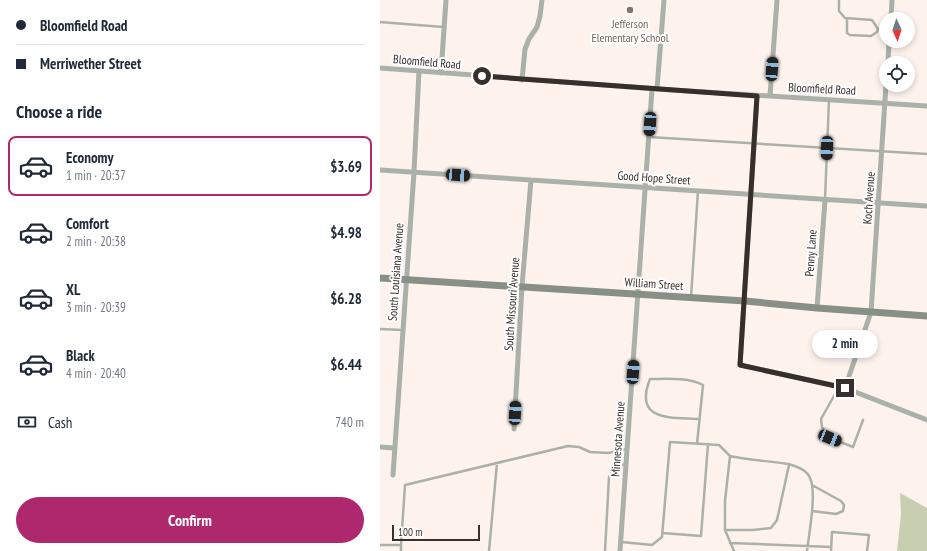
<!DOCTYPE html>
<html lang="en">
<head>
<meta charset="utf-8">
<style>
  :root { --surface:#fff; --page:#f2f2f3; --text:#1f2937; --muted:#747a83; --line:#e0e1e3; --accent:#ae286e }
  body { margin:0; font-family:"PT Sans Narrow",sans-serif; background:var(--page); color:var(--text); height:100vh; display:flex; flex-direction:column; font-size:15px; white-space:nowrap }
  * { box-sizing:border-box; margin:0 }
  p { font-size:13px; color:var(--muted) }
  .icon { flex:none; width:22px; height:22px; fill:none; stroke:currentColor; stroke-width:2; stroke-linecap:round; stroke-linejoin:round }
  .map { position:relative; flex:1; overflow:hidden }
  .side { display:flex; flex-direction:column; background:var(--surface); width:380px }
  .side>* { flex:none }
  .guide { display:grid; align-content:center; height:88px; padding:0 16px; background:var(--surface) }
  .needle { width:26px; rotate:177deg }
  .controls { position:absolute; left:499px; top:12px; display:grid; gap:8px }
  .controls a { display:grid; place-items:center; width:36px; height:36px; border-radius:50%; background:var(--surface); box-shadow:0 2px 6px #0003; font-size:20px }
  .scale { position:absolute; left:12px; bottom:10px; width:88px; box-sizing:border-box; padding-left:4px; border:2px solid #372f2c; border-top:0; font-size:11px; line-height:14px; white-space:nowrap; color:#372f2c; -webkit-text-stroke:3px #fff; paint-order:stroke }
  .end { position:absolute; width:18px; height:18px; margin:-9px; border:5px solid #372f2c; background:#fff; box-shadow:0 0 0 2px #fff }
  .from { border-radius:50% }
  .bubble { position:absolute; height:28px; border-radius:14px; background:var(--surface); box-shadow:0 2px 6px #0003; font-size:13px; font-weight:700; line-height:28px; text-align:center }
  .car { position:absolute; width:12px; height:24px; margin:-12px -6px; border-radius:5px; box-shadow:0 0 3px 1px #0007; background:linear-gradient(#222 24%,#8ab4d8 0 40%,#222 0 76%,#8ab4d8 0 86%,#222 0) }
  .guide b { display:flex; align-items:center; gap:14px; height:38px; font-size:15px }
  .guide b+b { border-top:1px solid var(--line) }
  .guide i { width:10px; height:10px; background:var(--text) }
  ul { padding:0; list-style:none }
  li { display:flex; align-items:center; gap:12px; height:60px; margin:0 8px 6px; padding:0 8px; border:2px solid transparent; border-radius:8px }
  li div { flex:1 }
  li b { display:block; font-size:15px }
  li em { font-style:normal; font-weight:700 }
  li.active { border-color:var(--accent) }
  li>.icon { width:36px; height:36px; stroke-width:1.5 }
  h2 { padding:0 16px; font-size:18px; line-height:48px }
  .pay { display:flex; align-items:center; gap:10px; height:44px; padding:0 16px; font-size:15px }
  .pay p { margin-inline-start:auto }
  .primary-button { display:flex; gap:8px; margin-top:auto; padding:8px 16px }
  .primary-button a { flex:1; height:46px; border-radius:24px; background:var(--accent); color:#fff; font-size:16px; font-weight:700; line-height:46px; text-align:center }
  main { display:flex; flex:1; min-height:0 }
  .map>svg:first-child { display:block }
  .green { fill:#c8cfb0 }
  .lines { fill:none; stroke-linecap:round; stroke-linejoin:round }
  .lane { stroke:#aab1aa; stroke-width:2.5 }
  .street { stroke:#aab1aa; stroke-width:5 }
  .secondary { stroke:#879087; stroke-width:7 }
  .route { stroke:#372f2c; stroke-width:5 }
  .education-dot { fill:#8d6e63; stroke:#fff; stroke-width:1.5 }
  .labels { text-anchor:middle; stroke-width:4; stroke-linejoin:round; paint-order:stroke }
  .education-label { font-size:12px; fill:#785e54; stroke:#fff }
  .street-label { font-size:12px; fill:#372f2c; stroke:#fff }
</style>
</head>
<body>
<main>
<section class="side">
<div class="guide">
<b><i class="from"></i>Bloomfield Road</b>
<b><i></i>Merriwether Street</b>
</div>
<h2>Choose a ride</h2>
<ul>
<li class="active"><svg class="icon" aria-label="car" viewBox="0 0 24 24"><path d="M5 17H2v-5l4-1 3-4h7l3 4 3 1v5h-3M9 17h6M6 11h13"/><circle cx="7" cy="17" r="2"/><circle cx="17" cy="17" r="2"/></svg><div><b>Economy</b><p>1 min · 20:37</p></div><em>$3.69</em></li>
<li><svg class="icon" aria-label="car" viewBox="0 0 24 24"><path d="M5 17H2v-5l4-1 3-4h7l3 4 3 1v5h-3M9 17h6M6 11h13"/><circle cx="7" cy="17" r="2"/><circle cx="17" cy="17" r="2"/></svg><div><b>Comfort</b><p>2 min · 20:38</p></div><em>$4.98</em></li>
<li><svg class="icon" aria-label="car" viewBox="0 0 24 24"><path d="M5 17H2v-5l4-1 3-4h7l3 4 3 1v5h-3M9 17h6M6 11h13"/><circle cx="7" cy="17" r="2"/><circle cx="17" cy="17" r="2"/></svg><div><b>XL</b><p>3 min · 20:39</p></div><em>$6.28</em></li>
<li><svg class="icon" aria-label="car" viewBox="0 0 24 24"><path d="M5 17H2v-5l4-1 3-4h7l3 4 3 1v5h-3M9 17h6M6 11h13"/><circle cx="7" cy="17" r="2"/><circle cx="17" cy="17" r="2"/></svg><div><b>Black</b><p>4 min · 20:40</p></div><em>$6.44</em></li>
</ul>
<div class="pay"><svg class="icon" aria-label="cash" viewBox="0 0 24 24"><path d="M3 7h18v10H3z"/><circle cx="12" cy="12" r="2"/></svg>Cash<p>740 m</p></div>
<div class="primary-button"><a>Confirm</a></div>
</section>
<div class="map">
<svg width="547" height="551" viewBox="0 0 547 551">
  <rect width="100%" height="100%" fill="#fef2ec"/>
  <path class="green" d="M520 493 547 508V551H517L521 514Z"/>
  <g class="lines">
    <path class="lane" d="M459 0V11L465 18 492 20 498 29
      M467 19V33L470 35 491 36 497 32 498 29
      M0 22 63 27
      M498 29H506
      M269 137 547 154
      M445 199 449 100
      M311 297 318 191
      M0 329 22 330
      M459 387 441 419 442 427 450 438 473 447 483 420
      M317 444 323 385C307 377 287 379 270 379 253 422 291 417 319 419
      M432 511 456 514 463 511 464 505 461 501 432 485
      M345 530H373L391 528 397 520 409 465
      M283 533 321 536 328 444
      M242 542 272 545 282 537 290 442 339 445 350 456
      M350 543 451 547
      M0 545H21V551
      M21 545 25 485 188 446 199 447 210 452 228 453 247 449
      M109 551 117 463
      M225 551 229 477 234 469 246 463
      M354 551 345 530V501L350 456C369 460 388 461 408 464 416 466 427 470 430 478 437 492 429 534 427 551
      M451 551 452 532 489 535 487 551"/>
    <path class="street" d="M511 19 512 0
      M508 63 509 41
      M0 68 277 89 547 106
      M61 73 66 0
      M142 80 145 49 149 39 157 27 160 16 162 0
      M277 89 284 0
      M377 96 360 365 465 388 547 420
      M390 96 397 0
      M0 170 547 206
      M437 308 445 200
      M465 388 491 312 506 85
      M134 429 142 286 151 180
      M0 447 14 448
      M13 475 34 172 39 71
      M240 551 272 89"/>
    <path class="secondary" d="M0 278 365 301 437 308 547 316"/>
  </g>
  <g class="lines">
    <path class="route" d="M102 76 377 96 360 365 465 388"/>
  </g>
  <circle class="education-dot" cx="250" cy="10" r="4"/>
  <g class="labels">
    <g class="education-label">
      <text x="250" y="28">Jefferson<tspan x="250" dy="14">Elementary School</tspan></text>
    </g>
    <g class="street-label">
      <text transform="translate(47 62) rotate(5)" y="4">Bloomfield Road</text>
      <text transform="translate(442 89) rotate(3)" y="4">Bloomfield Road</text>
      <text transform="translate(274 178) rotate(4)" y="4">Good Hope Street</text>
      <text transform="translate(489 198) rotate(-86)" y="4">Koch Avenue</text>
      <text transform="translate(431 253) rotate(-86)" y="4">Penny Lane</text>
      <text transform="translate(16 272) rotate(-86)" y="4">South Louisiana Avenue</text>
      <text transform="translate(274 284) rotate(4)" y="4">William Street</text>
      <text transform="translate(132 304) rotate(-86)" y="4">South Missouri Avenue</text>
      <text transform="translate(238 439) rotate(-86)" y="4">Minnesota Avenue</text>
    </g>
  </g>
</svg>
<div class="controls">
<a><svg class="needle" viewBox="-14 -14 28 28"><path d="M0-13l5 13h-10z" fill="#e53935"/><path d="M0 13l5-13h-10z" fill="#747a83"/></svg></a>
<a><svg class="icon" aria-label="locate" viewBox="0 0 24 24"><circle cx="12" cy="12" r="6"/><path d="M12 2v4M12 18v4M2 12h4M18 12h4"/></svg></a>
</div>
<div class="scale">100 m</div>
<i class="end from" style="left:102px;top:76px"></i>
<i class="end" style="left:465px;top:388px"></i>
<div class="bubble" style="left:432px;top:330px;width:66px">2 min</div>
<i class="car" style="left:392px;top:69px;rotate:4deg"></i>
<i class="car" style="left:270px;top:124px;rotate:184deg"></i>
<i class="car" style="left:447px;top:148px;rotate:182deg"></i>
<i class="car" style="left:78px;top:175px;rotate:94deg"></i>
<i class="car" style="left:253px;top:372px;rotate:4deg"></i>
<i class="car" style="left:135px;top:413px;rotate:3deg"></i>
<i class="car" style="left:450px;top:438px;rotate:112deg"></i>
</div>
</main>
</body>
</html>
